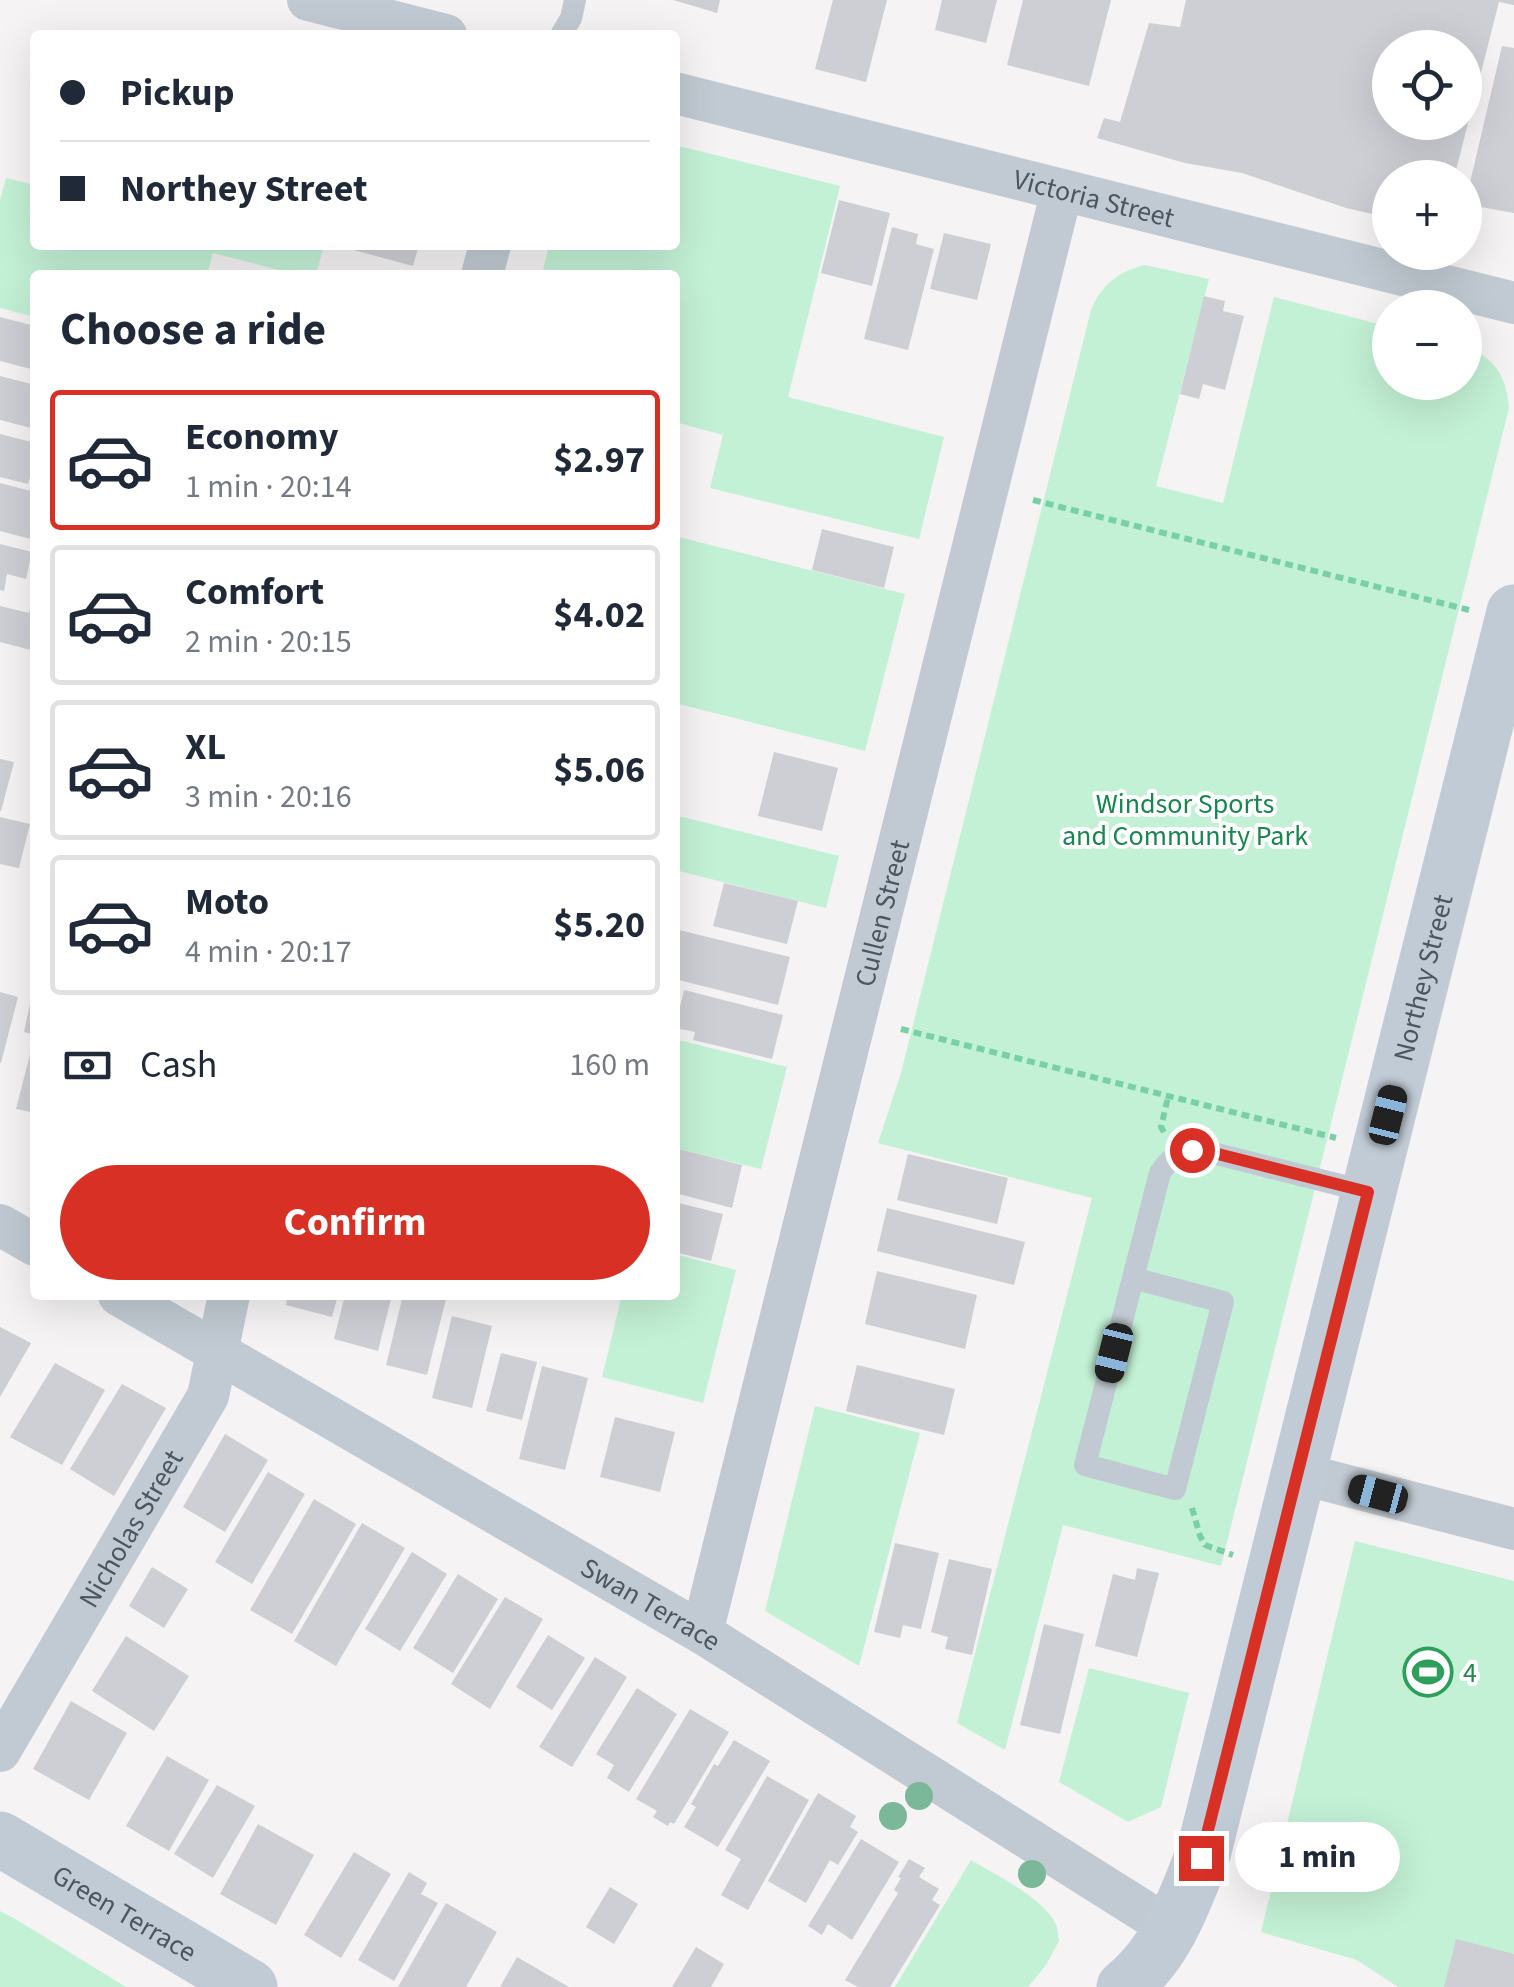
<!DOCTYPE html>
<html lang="en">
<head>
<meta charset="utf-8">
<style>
  :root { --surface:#fff; --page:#f2f2f3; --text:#1f2937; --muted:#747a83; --line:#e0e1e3; --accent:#d93025 }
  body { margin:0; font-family:"Source Sans 3",sans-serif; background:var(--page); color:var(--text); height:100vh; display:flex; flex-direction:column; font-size:38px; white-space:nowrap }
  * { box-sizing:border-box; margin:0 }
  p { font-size:32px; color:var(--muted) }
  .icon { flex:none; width:55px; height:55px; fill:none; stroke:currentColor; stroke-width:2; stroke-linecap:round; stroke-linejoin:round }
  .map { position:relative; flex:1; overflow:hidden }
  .details { position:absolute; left:30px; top:270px; width:650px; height:1030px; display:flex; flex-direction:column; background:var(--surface); border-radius:10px; box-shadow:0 10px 40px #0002 }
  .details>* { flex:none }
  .top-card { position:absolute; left:30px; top:30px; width:650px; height:220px; border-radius:10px; box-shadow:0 10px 40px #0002; display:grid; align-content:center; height:220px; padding:0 30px; background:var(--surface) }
  .controls { position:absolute; left:1372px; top:30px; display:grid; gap:20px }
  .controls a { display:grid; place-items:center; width:110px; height:110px; border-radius:50%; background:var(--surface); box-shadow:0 10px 40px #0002; font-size:50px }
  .end { position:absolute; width:45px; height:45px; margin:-22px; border:12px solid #d93025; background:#fff; box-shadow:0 0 0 5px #fff }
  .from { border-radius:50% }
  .bubble { position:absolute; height:70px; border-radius:35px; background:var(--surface); box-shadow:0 10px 40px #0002; font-size:32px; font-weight:700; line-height:70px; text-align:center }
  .car { position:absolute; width:30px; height:60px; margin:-30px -15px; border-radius:12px; box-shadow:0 0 8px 2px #0007; background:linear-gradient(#222 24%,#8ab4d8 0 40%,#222 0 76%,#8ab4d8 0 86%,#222 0) }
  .top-card b { display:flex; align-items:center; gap:35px; height:95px; font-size:38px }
  .top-card b+b { border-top:2px solid var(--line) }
  .top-card i { width:25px; height:25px; background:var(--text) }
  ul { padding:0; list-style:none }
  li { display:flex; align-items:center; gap:30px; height:140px; margin:0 20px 15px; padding:0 10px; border:5px solid var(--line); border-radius:10px }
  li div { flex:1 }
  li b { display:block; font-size:38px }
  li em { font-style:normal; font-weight:700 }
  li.on { border-color:var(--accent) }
  li>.icon { width:90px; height:90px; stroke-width:1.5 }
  h2 { padding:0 30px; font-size:45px; line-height:120px }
  .pay { display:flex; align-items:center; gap:25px; height:110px; padding:0 30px; font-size:38px }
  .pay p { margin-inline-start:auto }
  .cta { display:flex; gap:20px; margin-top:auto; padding:20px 30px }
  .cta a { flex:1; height:115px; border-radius:60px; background:var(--accent); color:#fff; font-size:40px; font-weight:700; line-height:115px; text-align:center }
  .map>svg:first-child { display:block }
  .green { fill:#c3f1d5 }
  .building { fill:#cdcfd5; fill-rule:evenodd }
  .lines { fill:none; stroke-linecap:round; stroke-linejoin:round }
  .path { stroke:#7ad0a6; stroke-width:6; stroke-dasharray:8 5; stroke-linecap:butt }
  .lane { stroke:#c1cad2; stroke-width:22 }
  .street { stroke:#c1cad2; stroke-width:42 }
  .secondary { stroke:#c1cbd6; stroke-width:55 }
  .tree { fill:#7bb799 }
  .route { stroke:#d93025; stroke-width:12 }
  .labels { text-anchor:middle; stroke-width:8; stroke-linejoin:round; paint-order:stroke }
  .street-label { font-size:28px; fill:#4a5661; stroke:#fff }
  .park-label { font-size:28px; fill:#17864f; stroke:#fff }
  .leisure-label { font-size:28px; fill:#27864d; stroke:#fff; text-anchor:start }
</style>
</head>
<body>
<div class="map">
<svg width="1514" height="1987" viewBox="0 0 1514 1987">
  <rect width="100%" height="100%" fill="#f5f3f3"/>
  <path class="green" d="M675 145 840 186 788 397 944 437 919 539 710 488 723 435 675 422V275H542L549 245H675Z
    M6 178 35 185V245H324L316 275H299L213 253 207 275H35V317L0 308V200Z
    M1145 265 1209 279 1156 486 1223 503 1274 297 1390 327V382H1465V346C1495 359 1506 374 1509 408L1221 1566 1063 1525 1005 1750 957 1723 1092 1198 878 1143 901 1073 1091 310C1101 285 1119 271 1145 265Z
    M675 536 905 594 865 751 675 703Z
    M675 815 839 856 826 908 675 870Z
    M675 1039 787 1067 761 1169 675 1148Z
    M675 1254 736 1270 703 1403 602 1377 622 1295H675Z
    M815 1406 920 1433 859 1666 765 1611Z
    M1355 1541 1514 1581V1987H1398L1357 1960 1261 1932Z
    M1089 1668 1189 1693 1161 1807 1128 1822 1059 1782Z
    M971 1860C994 1874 1046 1899 1056 1925 1058 1930 1058 1936 1059 1941L1046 1965 1028 1987H895Z
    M0 1911 17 1920 126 1987H0Z"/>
  <path class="building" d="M673 0H720L717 13Z
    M833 0H887L866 82 815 69Z
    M942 0H997L986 43 935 30Z
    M1023 0H1111L1089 86 1007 65Z
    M1186 0H1514V5L1499 2 1454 178H1390V218L1346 208 1242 173 1185 163 1097 138 1104 118 1120 122 1149 23 1180 27ZM1390 48H1465V122H1390Z
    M1502 46 1514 48V213L1465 204Z
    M839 200 890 213 872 286 821 273Z
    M892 227 918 234 916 244 934 249 908 350 864 339Z
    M944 233 991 244 977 300 930 289Z
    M335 245H419L413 266Z
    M1204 296 1225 301 1223 311 1244 316 1225 390 1203 384 1199 399 1180 394Z
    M0 317 35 326V370L0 361Z
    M0 376 35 385V429L0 420Z
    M0 434 35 443V458L28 484 0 477Z
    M0 483 35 492V540L0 531Z
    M822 529 894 547 884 588 812 570Z
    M0 544 32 552 26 579 7 574 4 591 0 590Z
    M32 600 35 601V651L0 642V606L29 613Z
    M774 752 838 768 822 831 758 816Z
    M0 759 14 762 1 811H0Z
    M0 817 30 824 19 868 0 864Z
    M724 883 798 901 787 944 713 926Z
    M675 929 790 957 778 1005 675 979Z
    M684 990 783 1015 772 1059 693 1040 695 1032 675 1028Z
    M0 992 18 997 1 1063H0Z
    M31 999 35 1000V1035L24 1032Z
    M34 1039H35V1113L16 1109Z
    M675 1148 742 1165 732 1208 675 1193Z
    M908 1154 1008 1178 997 1224 897 1200Z
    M675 1202 723 1214 711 1261 675 1252Z
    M887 1208 1025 1242 1014 1285 877 1251Z
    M877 1271 977 1295 965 1349 865 1324Z
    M288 1295H338L332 1317 286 1305Z
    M345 1295H392L378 1351 334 1339Z
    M403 1295H447L427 1375 386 1365Z
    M452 1316 492 1326 472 1408 432 1398Z
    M0 1327 31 1343 0 1397Z
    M501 1353 537 1362 522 1420 486 1411Z
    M55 1363 105 1390 62 1465 10 1437Z
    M857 1365 955 1389 944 1435 846 1411Z
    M542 1366 588 1378 565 1470 519 1459Z
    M122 1384 166 1408 114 1496 70 1469Z
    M615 1417 675 1432 660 1492 600 1477Z
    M225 1434 268 1460 225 1532 183 1507Z
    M268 1472 305 1494 252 1584 215 1562Z
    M314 1499 356 1524 292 1634 250 1610Z
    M362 1523 405 1548 336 1666 294 1641Z
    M895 1543 939 1553 921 1629 903 1625 900 1638 874 1632Z
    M412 1552 447 1574 400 1651 365 1629Z
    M949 1559 992 1569 972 1655 945 1649 948 1637 931 1632Z
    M152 1567 188 1589 164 1628 129 1606Z
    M1137 1568 1159 1573 1137 1657 1095 1646 1113 1574 1135 1580Z
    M458 1574 498 1599 453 1673 413 1648Z
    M505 1597 543 1619 490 1709 451 1684Z
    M1044 1624 1084 1634 1060 1734 1020 1725Z
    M548 1635 585 1658 552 1710 516 1687Z
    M126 1636 189 1676 154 1731 92 1691Z
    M595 1657 627 1677 572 1767 539 1747Z
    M637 1688 677 1714 629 1792 607 1778 614 1765 596 1754Z
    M71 1701 127 1733 89 1800 33 1769Z
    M690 1709 729 1732 674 1824 670 1822 668 1826 653 1817 657 1811 636 1799Z
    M734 1740 770 1761 718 1847 684 1827 696 1807 691 1804 714 1764 718 1766Z
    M167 1756 209 1780 169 1851 126 1826Z
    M767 1776 809 1800 748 1910 721 1895 741 1859 725 1850Z
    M217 1785 255 1806 213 1878 174 1854Z
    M818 1793 856 1816 850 1827 858 1832 838 1865 830 1860 806 1903 768 1881Z
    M258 1824 314 1855 276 1925 220 1894Z
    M861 1839 899 1862 852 1940 828 1924 822 1935 808 1926Z
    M354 1852 391 1874 341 1958 304 1935Z
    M909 1859 925 1868 919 1877 939 1889 932 1900 940 1905 890 1987H858L845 1980 898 1893 894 1890 901 1878 898 1877Z
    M409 1872 427 1883 421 1894 438 1903 394 1981 358 1960Z
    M610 1887 638 1904 614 1944 586 1927Z
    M446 1903 497 1932 466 1987H398Z
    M1456 1939 1514 1954V1987H1444Z
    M696 1947 724 1964 711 1987H672Z
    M517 1957 569 1987H500Z"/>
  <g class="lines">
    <path class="path" d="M1033 500 1469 610
      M901 1029 1336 1138
      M1164 1132 1161 1127 1168 1097
      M1192 1508 1200 1536 1205 1545 1233 1555"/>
    <path class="lane" d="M561 35 571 18 575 0
      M1133 1278 1223 1302 1175 1489 1085 1465 1160 1173C1170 1157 1182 1150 1201 1150L1368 1192"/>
    <g class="street">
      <path d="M308 0 446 35"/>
      <path id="s1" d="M675 93 1514 303"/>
      <path d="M482 275 490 245"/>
      <path d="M0 1225 35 1245"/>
      <path id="s2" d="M119 1295 702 1633 1172 1929"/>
      <path d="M1298 1473 1514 1529"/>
      <path id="s3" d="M702 1633 1062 190"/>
      <path id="s4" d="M0 1751 208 1396 229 1295"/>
    </g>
    <g class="secondary">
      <path id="s5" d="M0 1839 250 1987"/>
      <path id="s6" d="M1124 1987C1167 1953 1185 1900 1204 1851L1514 612"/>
    </g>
  </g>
  <g class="tree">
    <circle cx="919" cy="1796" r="14"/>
    <circle cx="893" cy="1816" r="14"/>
    <circle cx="1032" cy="1874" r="14"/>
  </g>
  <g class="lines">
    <path class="route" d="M1192 1150H1202L1368 1192 1201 1858"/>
  </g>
  <defs>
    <g id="stadium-ring" transform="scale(2.5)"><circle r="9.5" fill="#fff" stroke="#2e9e5b" stroke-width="1.5"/><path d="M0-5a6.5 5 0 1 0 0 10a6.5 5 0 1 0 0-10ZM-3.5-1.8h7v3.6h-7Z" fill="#2e9e5b"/></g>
  </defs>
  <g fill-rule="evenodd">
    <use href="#stadium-ring" x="1428" y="1672"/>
  </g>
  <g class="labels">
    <g class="street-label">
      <text dy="10" stroke="none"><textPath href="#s1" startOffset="432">Victoria Street</textPath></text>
      <text dy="10" stroke="none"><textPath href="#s3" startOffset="742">Cullen Street</textPath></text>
      <text dy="10" stroke="none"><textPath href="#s6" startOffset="1060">Northey Street</textPath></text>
      <text dy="10" stroke="none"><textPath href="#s4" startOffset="258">Nicholas Street</textPath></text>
      <text dy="10" stroke="none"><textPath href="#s2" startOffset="615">Swan Terrace</textPath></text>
      <text dy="10" stroke="none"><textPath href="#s5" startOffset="145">Green Terrace</textPath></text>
    </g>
    <g class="park-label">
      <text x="1185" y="813">Windsor Sports<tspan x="1185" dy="32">and Community Park</tspan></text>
    </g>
    <g class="leisure-label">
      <text x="1463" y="1682">4</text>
    </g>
  </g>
</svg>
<div class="controls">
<a><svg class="icon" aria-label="locate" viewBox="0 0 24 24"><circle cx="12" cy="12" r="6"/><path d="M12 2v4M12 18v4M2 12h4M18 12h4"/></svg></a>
<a>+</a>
<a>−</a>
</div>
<i class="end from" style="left:1192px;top:1150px"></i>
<i class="end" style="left:1201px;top:1858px"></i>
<div class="bubble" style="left:1235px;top:1822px;width:165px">1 min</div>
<i class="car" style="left:1388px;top:1115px;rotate:14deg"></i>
<i class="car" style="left:1114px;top:1353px;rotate:194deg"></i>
<i class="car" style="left:1378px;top:1494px;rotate:285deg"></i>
<div class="top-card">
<b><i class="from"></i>Pickup</b>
<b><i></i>Northey Street</b>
</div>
<section class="details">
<h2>Choose a ride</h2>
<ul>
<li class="on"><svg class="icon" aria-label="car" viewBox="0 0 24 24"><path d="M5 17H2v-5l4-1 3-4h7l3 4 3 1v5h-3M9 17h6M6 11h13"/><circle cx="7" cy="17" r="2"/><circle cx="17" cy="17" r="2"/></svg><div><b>Economy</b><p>1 min · 20:14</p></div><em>$2.97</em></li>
<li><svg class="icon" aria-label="car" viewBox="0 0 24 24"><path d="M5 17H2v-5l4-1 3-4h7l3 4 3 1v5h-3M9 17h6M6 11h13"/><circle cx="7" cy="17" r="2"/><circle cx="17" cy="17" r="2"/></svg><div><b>Comfort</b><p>2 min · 20:15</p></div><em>$4.02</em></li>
<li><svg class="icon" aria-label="car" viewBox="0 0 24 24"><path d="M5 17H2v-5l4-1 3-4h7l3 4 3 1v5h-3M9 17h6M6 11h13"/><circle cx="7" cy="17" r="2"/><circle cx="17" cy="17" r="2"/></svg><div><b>XL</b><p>3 min · 20:16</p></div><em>$5.06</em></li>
<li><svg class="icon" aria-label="car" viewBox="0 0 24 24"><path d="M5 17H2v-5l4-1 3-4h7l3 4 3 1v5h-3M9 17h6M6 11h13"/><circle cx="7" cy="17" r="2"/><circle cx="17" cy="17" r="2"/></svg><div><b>Moto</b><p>4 min · 20:17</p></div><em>$5.20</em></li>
</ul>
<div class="pay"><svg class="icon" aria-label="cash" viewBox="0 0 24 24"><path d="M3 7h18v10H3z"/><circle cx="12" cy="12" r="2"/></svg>Cash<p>160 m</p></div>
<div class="cta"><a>Confirm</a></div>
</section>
</div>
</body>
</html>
